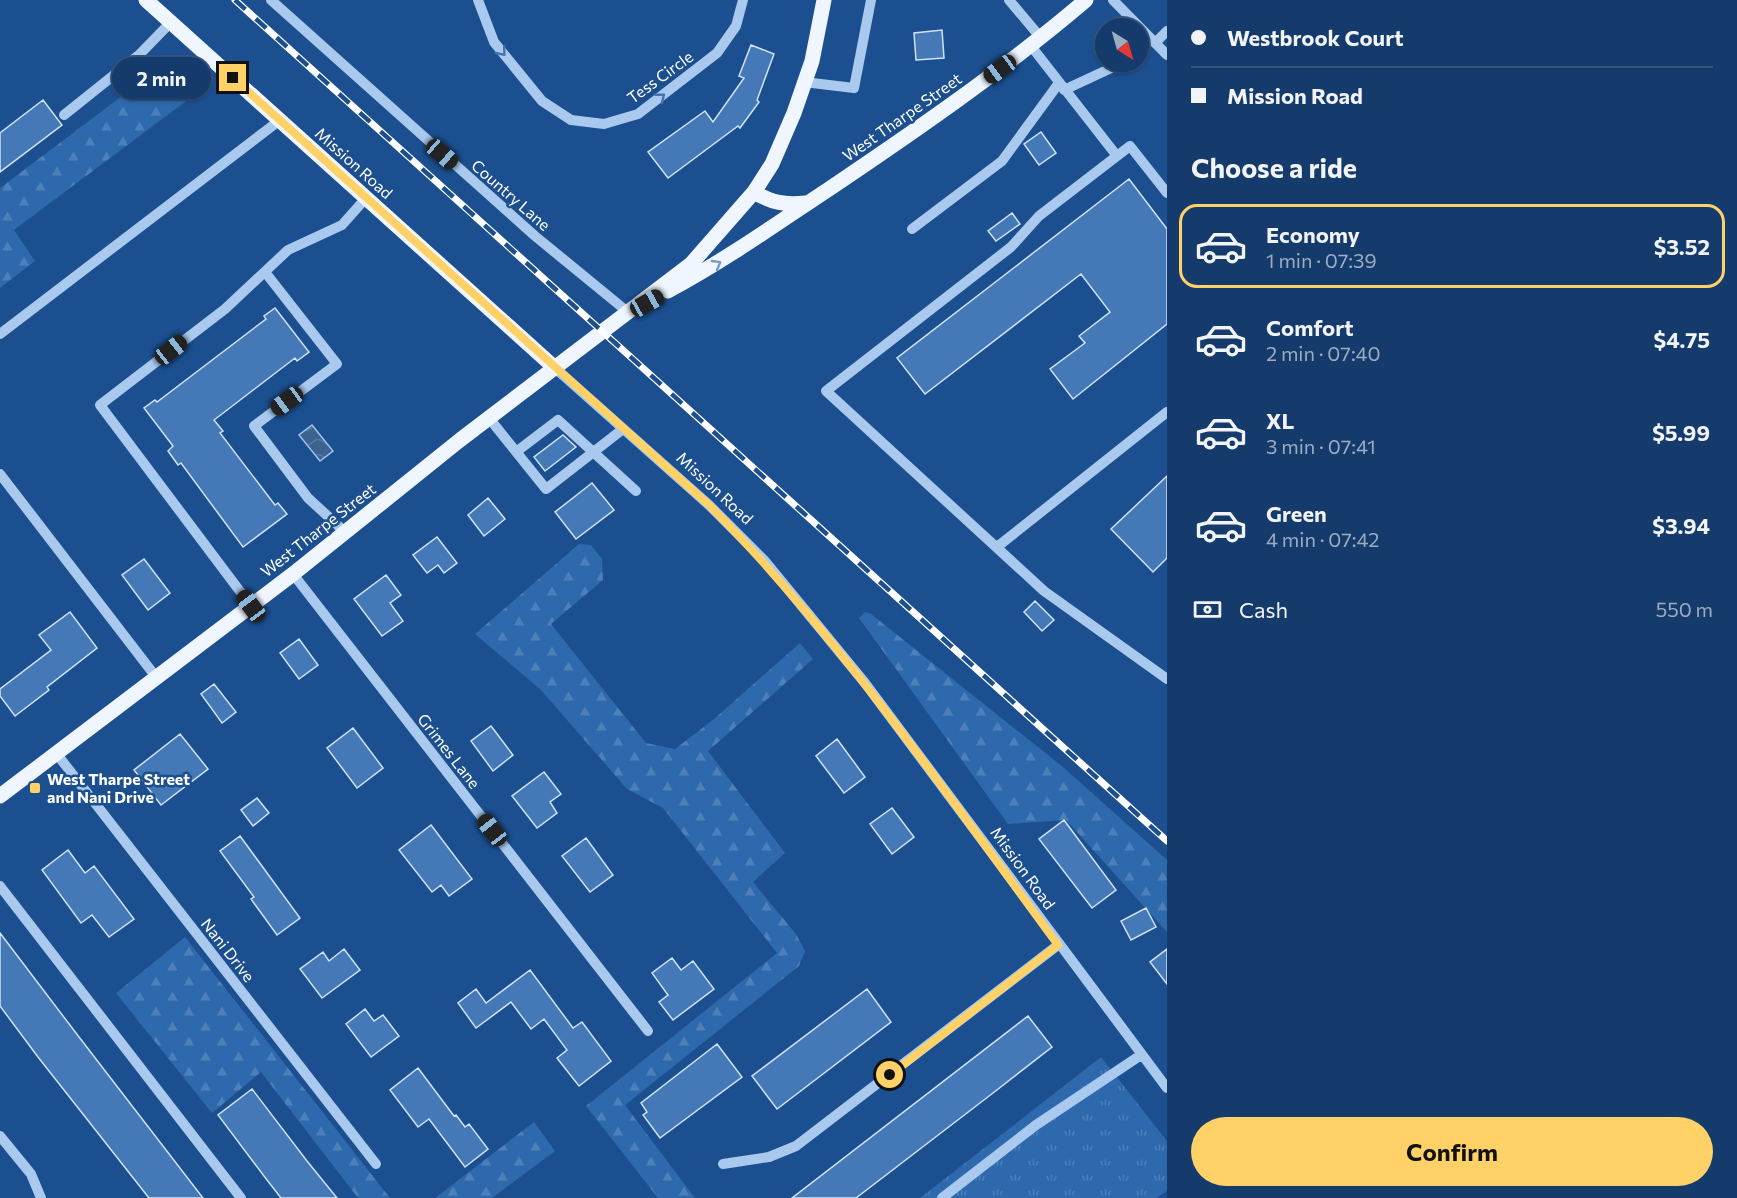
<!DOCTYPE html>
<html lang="en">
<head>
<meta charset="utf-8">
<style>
  :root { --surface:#143b6b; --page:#1d4271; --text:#f1f3f6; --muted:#9dadc1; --line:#33557e; --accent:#ffd166 }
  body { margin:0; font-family:Commissioner,sans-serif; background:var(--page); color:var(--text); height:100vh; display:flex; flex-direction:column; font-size:22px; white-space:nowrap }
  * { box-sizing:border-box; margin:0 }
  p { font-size:20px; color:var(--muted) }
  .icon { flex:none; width:33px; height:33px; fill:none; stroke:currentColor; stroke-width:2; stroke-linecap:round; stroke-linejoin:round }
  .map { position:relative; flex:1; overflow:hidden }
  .panel { display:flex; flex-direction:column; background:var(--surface); width:570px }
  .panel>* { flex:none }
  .hud { display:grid; align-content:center; height:132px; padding:0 24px; background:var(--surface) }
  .needle { width:39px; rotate:143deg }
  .fabs { position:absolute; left:1095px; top:18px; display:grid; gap:12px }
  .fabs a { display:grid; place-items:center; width:54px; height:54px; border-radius:50%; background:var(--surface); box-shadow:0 2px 4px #0004,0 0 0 2px var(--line); font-size:30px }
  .end { position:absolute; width:27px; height:27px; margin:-14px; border:8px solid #ffd166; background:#111; box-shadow:0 0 0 3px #111 }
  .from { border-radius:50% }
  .bubble { position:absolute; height:42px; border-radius:21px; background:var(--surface); box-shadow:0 2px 4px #0004,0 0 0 2px var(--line); font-size:20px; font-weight:700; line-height:42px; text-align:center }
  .car { position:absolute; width:18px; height:36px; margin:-18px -9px; border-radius:8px; box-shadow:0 0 4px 2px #0007; background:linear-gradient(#222 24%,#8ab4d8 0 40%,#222 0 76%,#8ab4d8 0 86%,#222 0) }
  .hud b { display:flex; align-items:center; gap:21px; height:57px; font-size:22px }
  .hud b+b { border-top:2px solid var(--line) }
  .hud i { width:15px; height:15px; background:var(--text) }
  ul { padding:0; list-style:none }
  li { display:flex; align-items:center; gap:18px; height:84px; margin:0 12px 9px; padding:0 12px; border:3px solid transparent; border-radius:18px }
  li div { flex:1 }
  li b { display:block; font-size:22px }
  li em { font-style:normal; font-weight:700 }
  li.selected { border-color:var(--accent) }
  li>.icon { width:54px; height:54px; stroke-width:1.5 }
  h2 { padding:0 24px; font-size:27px; line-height:72px }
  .pay { display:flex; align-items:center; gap:15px; height:66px; padding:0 24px; font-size:22px }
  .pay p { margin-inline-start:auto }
  .primary-button { display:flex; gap:12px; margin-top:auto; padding:12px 24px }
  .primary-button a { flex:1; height:69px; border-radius:36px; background:var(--accent); color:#111; font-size:24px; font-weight:700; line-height:69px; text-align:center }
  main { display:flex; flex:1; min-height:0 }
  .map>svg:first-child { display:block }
  .grass { fill:url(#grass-tufts) }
  .forest { fill:url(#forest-firs) }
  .water { fill:url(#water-waves); stroke:#9cc4f0; stroke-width:1.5 }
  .building { fill:#4478b7; stroke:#cfe3fa; stroke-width:1.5 }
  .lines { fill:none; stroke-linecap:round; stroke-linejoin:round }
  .minor { stroke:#a9c9ee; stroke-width:10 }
  .major { stroke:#f0f6ff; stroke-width:15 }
  .rail-casing { stroke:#fff; stroke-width:7 }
  .rail { stroke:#1b4f8f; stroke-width:4.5; stroke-dasharray:14; stroke-linecap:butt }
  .oneway { stroke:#4674ac }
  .oneway2 { stroke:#7b9ac1 }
  .route { stroke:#ffd166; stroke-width:8 }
  .poi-dot { fill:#ffd166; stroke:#1b4f8f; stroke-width:2 }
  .labels { text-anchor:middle; stroke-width:5; stroke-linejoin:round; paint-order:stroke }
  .street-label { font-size:16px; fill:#fff; stroke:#1b4f8f }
  .poi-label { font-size:16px; font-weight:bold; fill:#fff; stroke:#1b4f8f; text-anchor:start }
</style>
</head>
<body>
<main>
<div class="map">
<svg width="1167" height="1198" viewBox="0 0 1167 1198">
  <defs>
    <pattern id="grass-tufts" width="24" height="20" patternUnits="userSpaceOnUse" patternTransform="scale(1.5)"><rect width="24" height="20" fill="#2e69ad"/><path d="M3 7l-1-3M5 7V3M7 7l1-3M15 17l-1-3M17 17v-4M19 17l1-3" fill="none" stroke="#4d80b9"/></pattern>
    <pattern id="forest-firs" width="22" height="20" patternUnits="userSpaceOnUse" patternTransform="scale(1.5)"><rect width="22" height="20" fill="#2e69ad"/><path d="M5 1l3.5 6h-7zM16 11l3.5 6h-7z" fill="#4d80b9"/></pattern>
    <pattern id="water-waves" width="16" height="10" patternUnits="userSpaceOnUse" patternTransform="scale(1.5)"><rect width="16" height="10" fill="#3c6290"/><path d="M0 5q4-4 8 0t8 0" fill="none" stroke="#597aa1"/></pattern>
  </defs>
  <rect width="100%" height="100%" fill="#1b4f8f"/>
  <path class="grass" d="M1101 1057 1167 1141V1191L1157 1198H920Z"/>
  <path class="forest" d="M167 62 190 69 193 96 14 230 35 261 0 288V188Z
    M579 544 591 545 602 559 603 580 551 624 646 743 675 749 714 719 800 643 813 659 708 751 785 853 753 882 796 934 805 951 799 966 625 1105 695 1198H658L586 1106 777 953 663 808 627 789 541 690 475 634Z
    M865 612 871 614 1063 767 1167 860V932L1066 820 1008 824 859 618Z
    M185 937 390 1198H358L261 1072 212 1113 116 993Z
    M534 1122 555 1151 492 1198H435Z"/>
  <path class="water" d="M312 425 333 451 320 461 299 435Z"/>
  <path class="building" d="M942 30 944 58 916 60 914 33Z
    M751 45 774 54 757 100 759 102 740 128 738 126 668 178 648 152 705 111 713 122 744 78 739 76Z
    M43 100 62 125 0 172V133Z
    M1041 132 1056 153 1039 165 1024 144Z
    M1129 179 1167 229V324L1073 399 1050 369 1085 343 1079 336 1110 312 1081 274 925 394 897 358Z
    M1012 213 1020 224 996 241 988 231Z
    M275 308 309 352 297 361 295 358 214 420 223 431 220 433 275 505 278 503 287 514 243 547 181 463 178 465 168 451 173 446 144 408 155 400 157 402 266 319 264 316Z
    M563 435 576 447 545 471 534 457Z
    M1167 476V558L1153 572 1111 529Z
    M592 483 614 510 576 539 555 512Z
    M488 498 505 519 484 536 468 515Z
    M437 537 457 563 444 573 438 565 427 573 413 555Z
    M144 559 170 593 148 610 122 575Z
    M386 575 401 595 390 603 403 621 382 636 354 599Z
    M1035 601 1054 620 1042 631 1024 612Z
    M70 612 97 648 47 687 49 690 15 716 0 696V689L51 650 39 635Z
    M299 639 318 665 299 679 280 653Z
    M214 684 236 712 222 723 201 694Z
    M491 726 513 755 493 771 471 741Z
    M353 728 383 768 357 788 327 748Z
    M180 734 208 769 161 805 134 770Z
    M837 739 865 777 844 793 816 756Z
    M544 772 561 794 550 802 557 813 537 828 512 796Z
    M257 798 269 813 253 826 241 810Z
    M892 808 914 837 892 854 870 824Z
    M1064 820 1116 890 1092 908 1039 839Z
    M431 825 472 879 449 896 441 885 432 892 399 850Z
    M240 836 300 918 277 935 251 899 254 897 220 851Z
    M586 838 613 875 590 892 562 856Z
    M68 850 85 873 94 866 134 919 109 937 92 915 81 923 42 870Z
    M1146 908 1156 927 1131 940 1121 921Z
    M0 933 79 1037 203 1198H149L38 1057 0 1006Z
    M344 949 360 970 322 998 300 969 323 952 329 961Z
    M1167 949V984L1150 962Z
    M672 958 681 970 693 961 714 989 673 1020 659 1002 668 995 652 973Z
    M530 970 573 1028 582 1022 611 1061 579 1086 557 1058 567 1050 544 1019 531 1029 511 1002 476 1028 458 1003 476 989 486 1003Z
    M867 989 891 1022 777 1109 752 1076Z
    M365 1009 374 1021 383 1015 399 1036 371 1057 346 1024Z
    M1028 1016 1052 1047 993 1093 856 1198H792Z
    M717 1044 742 1077 660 1138 643 1115 647 1112 641 1103Z
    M418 1068 454 1116 456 1115 465 1127 469 1124 488 1149 465 1167 429 1119 418 1127 390 1090Z
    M252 1089 307 1161 337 1198H281L267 1180 218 1115Z"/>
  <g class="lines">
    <path class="minor" d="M271 0 535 236 629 313
      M478 0 494 42 542 101 571 120 604 124 638 114 717 53 736 26 743 0
      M1009 0 1041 38
      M1113 0 1167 55
      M1155 43 1167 31
      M1031 46 1117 156
      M804 82 854 88 871 0
      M1064 90 1122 63
      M64 115 139 55 171 22
      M1167 193 1130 146 1039 216 1011 247 826 391 1044 591 1167 679
      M912 229 1002 161 1059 83
      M265 272 337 364 254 426 308 498 345 532
      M0 334 280 120
      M555 368 709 505 764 560 865 683 1167 1088
      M489 418 546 489 623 429
      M516 452 558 420 636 491
      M0 474 156 677
      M997 547 1167 412
      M293 574 648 1031
      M251 606 100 405 225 309 288 250 342 225 366 198
      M56 753 376 1164
      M0 886 241 1198
      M0 1136 31 1174 41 1198
      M723 1164 769 1157 796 1146 1058 945
      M942 1198 1036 1125 1141 1055"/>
    <path class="major" d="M146 0 555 368
      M754 192C772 203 785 205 805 203
      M668 291C724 261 776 224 829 189 918 129 1005 69 1086 0
      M0 796 293 574 460 440 691 264 754 192 772 164 794 113 812 61 824 0"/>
    <g class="rail-casing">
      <path id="rail" d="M235 0 1167 841"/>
    </g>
    <use href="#rail" class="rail"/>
  </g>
  <defs><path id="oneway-chevron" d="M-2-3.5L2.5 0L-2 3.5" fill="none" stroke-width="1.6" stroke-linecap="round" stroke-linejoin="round" transform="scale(1.5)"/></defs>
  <g class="oneway">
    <use href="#oneway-chevron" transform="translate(502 52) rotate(51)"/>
    <use href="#oneway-chevron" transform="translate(661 97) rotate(-38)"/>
  </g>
  <use class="oneway2" href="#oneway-chevron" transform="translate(717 264) rotate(-30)"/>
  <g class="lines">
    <path class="route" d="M233 78 709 505C841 638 947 795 1058 945L890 1075"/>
  </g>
  <rect class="poi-dot" x="29" y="782" width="12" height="12" rx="3"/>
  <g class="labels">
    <g class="street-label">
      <text transform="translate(660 77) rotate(-36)" y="6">Tess Circle</text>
      <text transform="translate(902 117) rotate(-35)" y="6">West Tharpe Street</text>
      <text transform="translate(354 163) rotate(42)" y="6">Mission Road</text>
      <text transform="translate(511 195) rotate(41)" y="6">Country Lane</text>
      <text transform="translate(715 488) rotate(43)" y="6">Mission Road</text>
      <text transform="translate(318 530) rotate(-38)" y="6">West Tharpe Street</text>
      <text transform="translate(449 751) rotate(52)" y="6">Grimes Lane</text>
      <text transform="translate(1023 868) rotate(54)" y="6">Mission Road</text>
      <text transform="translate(228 950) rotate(52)" y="6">Nani Drive</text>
    </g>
    <g class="poi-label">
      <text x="47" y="785">West Tharpe Street<tspan x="47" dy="18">and Nani Drive</tspan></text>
    </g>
  </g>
</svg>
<div class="fabs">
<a><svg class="needle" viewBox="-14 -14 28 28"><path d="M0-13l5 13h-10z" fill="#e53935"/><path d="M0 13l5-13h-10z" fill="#9dadc1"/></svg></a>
</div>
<i class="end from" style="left:890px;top:1075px"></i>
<i class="end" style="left:233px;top:78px"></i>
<div class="bubble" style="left:112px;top:57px;width:99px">2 min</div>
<i class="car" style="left:1000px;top:69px;rotate:234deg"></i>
<i class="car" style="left:442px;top:154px;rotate:131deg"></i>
<i class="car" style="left:647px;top:303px;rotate:61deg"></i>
<i class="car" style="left:171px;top:350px;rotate:52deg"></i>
<i class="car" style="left:287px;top:401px;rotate:234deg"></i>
<i class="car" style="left:251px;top:606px;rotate:323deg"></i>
<i class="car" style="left:492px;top:830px;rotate:322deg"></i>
</div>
<section class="panel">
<div class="hud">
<b><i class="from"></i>Westbrook Court</b>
<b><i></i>Mission Road</b>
</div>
<h2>Choose a ride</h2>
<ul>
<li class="selected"><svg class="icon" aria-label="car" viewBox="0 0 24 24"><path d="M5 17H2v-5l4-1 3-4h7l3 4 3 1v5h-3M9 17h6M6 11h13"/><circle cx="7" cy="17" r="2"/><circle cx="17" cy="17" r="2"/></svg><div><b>Economy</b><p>1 min · 07:39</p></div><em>$3.52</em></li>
<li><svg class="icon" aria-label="car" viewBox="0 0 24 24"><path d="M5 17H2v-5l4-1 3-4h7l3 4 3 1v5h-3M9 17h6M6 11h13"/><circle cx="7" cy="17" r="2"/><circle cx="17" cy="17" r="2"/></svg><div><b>Comfort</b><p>2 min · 07:40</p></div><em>$4.75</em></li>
<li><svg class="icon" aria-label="car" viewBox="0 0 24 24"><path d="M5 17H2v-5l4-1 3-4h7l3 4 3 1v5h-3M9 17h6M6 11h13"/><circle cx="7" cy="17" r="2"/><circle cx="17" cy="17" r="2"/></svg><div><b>XL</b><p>3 min · 07:41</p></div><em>$5.99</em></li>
<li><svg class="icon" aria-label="car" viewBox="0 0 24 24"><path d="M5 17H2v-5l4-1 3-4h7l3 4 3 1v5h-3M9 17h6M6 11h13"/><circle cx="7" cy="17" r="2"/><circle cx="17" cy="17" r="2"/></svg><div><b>Green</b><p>4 min · 07:42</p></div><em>$3.94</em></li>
</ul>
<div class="pay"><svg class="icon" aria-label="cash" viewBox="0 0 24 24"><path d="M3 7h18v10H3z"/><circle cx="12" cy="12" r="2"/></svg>Cash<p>550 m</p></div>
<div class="primary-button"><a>Confirm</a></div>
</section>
</main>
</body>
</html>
